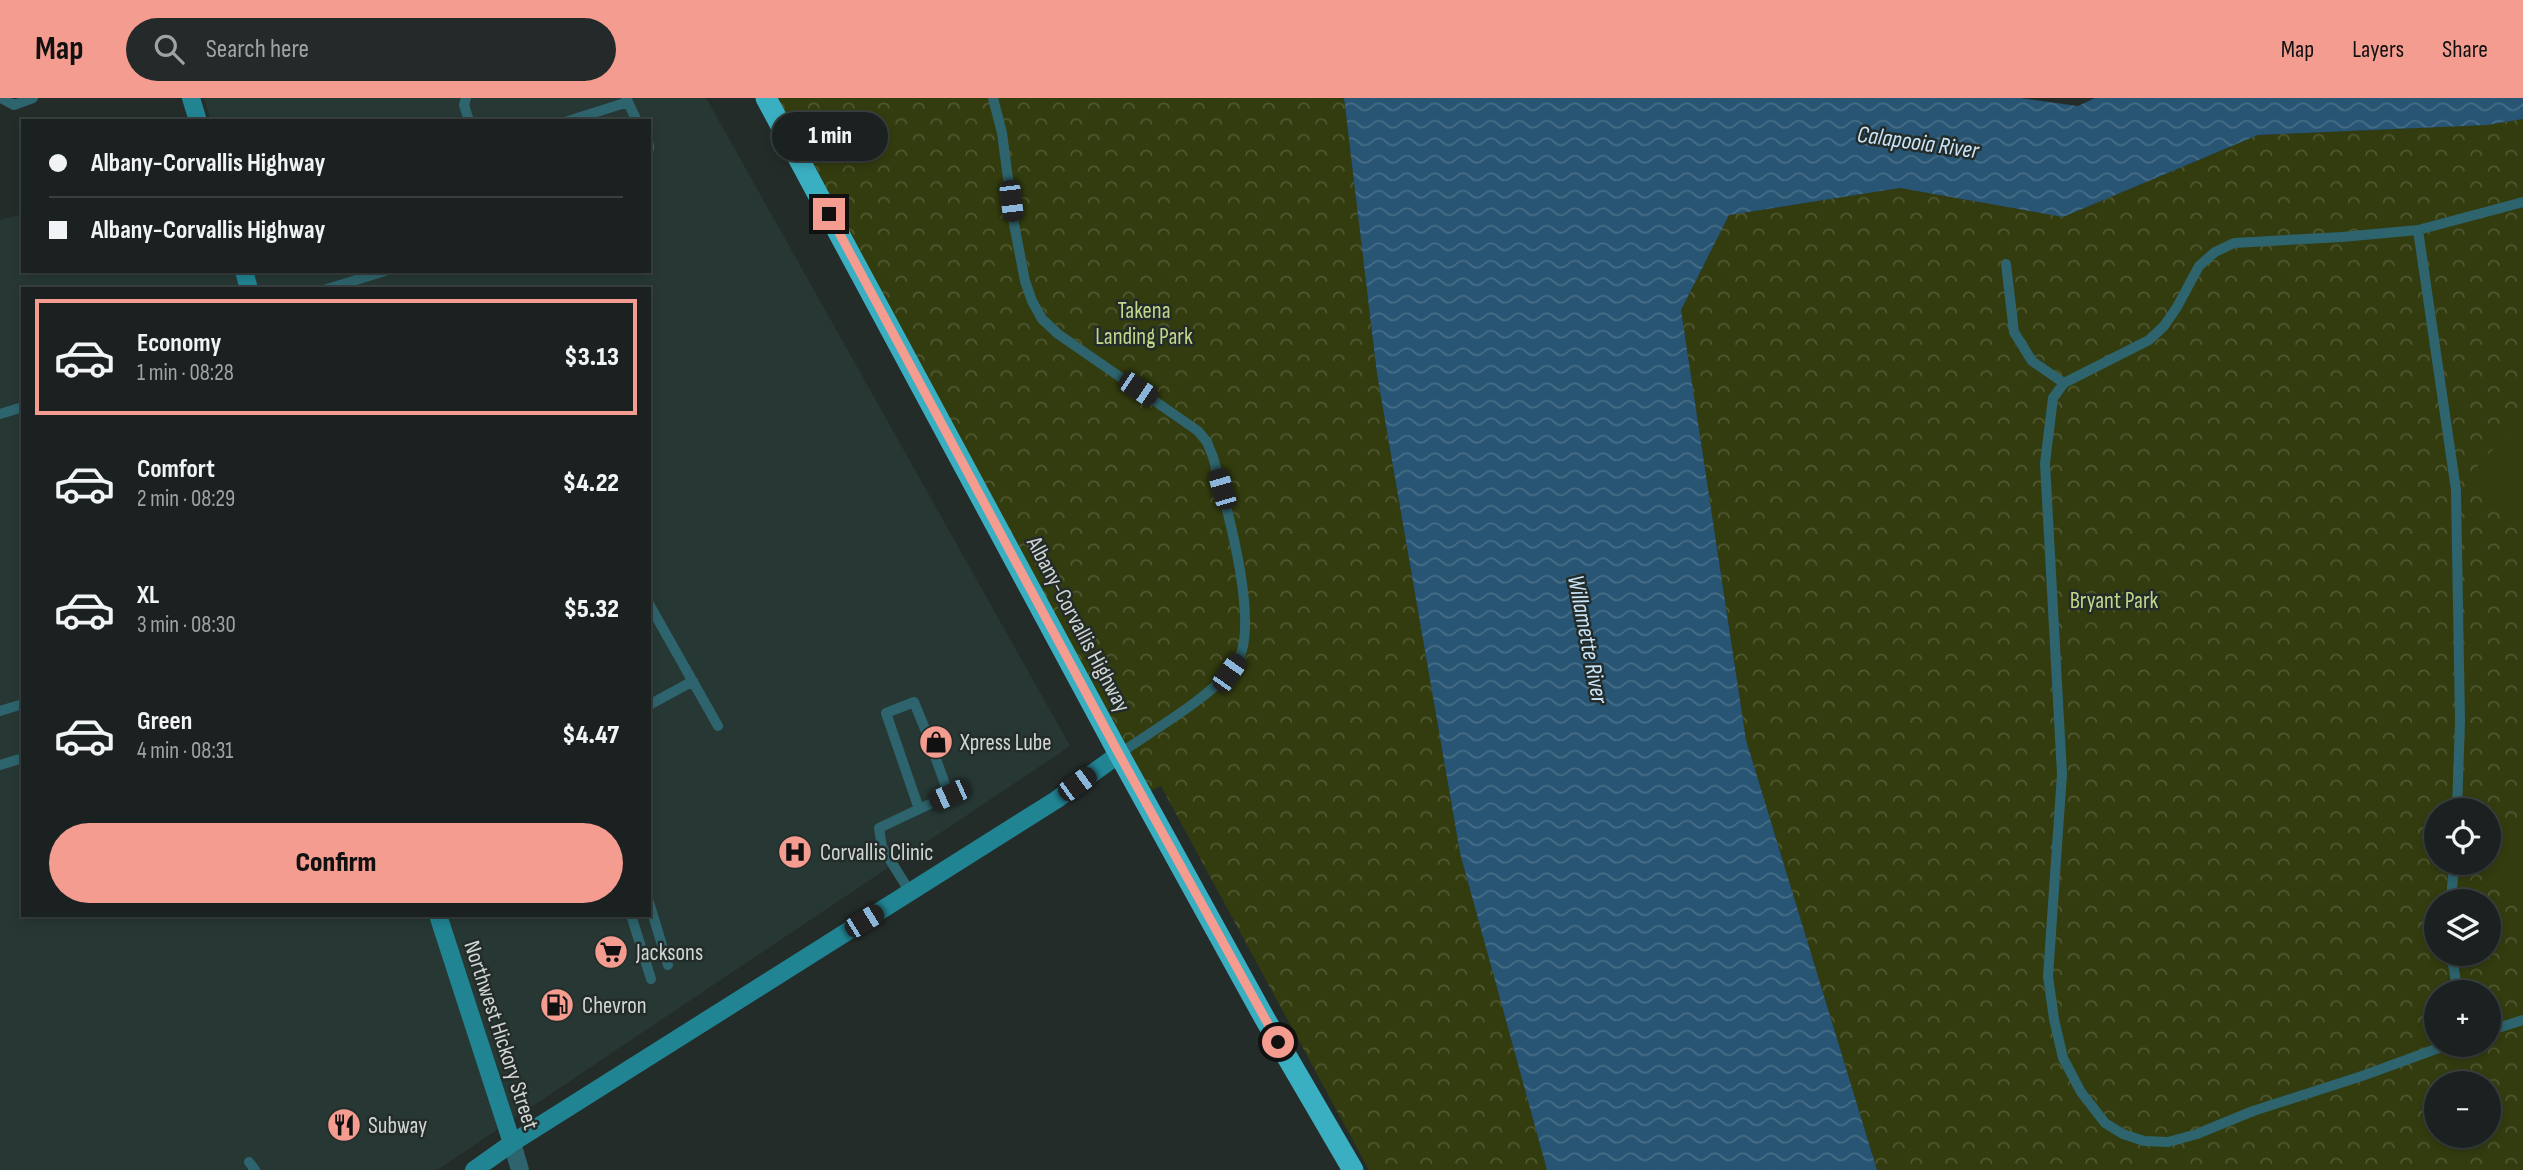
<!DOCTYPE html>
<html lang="en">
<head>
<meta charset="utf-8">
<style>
  :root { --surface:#1b2120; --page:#242929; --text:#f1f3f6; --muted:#a0a3a5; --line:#393e3e; --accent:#f59c90 }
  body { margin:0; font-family:"Sofia Sans Condensed",sans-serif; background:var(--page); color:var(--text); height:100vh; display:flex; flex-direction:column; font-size:26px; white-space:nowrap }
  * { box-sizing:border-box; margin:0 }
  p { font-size:23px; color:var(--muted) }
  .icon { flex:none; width:38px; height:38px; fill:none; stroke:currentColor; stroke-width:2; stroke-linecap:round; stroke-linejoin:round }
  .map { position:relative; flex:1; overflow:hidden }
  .side { position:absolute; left:21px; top:189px; width:630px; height:630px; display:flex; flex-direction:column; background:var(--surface); border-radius:0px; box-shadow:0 4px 10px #0003,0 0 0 2px var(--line) }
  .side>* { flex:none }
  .hud { position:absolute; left:21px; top:21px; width:630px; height:154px; border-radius:0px; box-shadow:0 4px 10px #0003,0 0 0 2px var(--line); display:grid; align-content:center; height:154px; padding:0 28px; background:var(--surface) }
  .buttons { position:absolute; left:2424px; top:700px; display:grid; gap:14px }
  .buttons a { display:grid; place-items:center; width:77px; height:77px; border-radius:50%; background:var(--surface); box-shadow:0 4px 10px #0003,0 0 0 2px var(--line); font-size:35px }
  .end { position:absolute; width:32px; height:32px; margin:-16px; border:9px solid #f59c90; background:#111; box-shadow:0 0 0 4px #111 }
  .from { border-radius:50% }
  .bubble { position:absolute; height:49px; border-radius:24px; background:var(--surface); box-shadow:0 4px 10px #0003,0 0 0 2px var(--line); font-size:23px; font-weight:800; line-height:49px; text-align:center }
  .car { position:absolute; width:21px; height:42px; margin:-21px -10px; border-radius:9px; box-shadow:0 0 5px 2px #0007; background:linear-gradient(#222 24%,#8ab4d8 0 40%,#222 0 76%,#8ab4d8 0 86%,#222 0) }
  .hud b { display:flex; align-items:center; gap:24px; height:66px; font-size:26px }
  .hud b+b { border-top:2px solid var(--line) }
  .hud i { width:18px; height:18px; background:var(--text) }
  ul { padding:12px 0 0; list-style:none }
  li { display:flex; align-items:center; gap:21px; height:116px; margin:0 14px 10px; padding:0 14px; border:4px solid transparent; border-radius:0px }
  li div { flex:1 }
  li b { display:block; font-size:26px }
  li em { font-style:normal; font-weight:800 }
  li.on { border-color:var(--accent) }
  li>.icon { width:63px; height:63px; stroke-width:1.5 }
  .action { display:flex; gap:14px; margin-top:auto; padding:14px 28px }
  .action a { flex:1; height:80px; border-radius:42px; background:var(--accent); color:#111; font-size:28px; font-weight:800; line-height:80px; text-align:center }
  header { display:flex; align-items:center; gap:42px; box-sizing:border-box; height:98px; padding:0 35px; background:var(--accent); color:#111 }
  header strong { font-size:33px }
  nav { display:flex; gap:38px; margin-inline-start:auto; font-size:24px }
  .search { width:490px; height:63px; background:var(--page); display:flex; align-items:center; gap:18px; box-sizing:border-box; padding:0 24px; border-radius:38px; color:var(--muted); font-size:26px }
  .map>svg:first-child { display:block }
  .built { fill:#273834; fill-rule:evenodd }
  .forest { fill:url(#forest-crowns); fill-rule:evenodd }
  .garden { fill:#333c0f }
  .water { fill:url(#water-waves) }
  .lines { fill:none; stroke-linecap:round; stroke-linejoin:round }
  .lane { stroke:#2e646d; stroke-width:10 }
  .street { stroke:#2e646d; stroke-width:18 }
  .secondary { stroke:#218493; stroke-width:18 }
  .highway { stroke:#3aafc2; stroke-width:21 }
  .route { stroke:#f59c90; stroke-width:9 }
  .labels { text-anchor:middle; stroke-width:5; stroke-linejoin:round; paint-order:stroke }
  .park-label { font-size:23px; fill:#c4d68a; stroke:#242c2a }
  .street-label { font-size:23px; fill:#d1d6d5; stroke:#242c2a }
  .poi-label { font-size:23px; fill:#d1d6d5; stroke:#242c2a; text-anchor:start }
  .water-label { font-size:24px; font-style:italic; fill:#cae5fa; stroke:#242c2a }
</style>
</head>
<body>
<header>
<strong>Map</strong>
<div class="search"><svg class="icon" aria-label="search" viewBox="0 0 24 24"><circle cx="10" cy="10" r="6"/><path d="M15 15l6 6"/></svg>Search here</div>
<nav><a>Map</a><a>Layers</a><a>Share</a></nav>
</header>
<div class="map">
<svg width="2523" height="1072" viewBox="0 0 2523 1072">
  <defs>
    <pattern id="forest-crowns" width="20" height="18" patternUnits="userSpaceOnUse" patternTransform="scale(1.75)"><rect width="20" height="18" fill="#333c0f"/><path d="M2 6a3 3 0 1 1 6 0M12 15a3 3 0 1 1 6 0" fill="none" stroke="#505731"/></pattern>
    <pattern id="water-waves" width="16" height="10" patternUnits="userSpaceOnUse" patternTransform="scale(1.75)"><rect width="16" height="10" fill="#285573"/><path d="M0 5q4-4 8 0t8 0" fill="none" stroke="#466d86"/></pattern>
  </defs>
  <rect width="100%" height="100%" fill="#242c2a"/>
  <path class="built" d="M204 0H706L1070 648 437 1072H0V122L23 116V173H649V23H211ZM23 191H649V817H23Z"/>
  <path class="forest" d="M766 0H1344L1377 276 1460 755 1547 1072H1369L1161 688 1141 697Z
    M2523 21V1072H1877L1746 642 1681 212 1729 117 1900 90 2063 119 2258 37 2487 27ZM2436 712H2488V765H2436ZM2436 803H2488V856H2436ZM2436 894H2488V947H2436ZM2436 985H2488V1038H2436Z"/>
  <path class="garden" d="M2523 325V428L2467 379 2514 329Z
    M2523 720V804L2504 795 2479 771 2484 765H2488L2489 760Z"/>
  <path class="water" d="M1344 0H2020L2078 8 2095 0H2523V21L2487 27 2258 37 2063 119 1900 90 1729 117 1681 212 1746 642 1877 1072H1547L1460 755 1377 276Z"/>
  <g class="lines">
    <path class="lane" d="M1 0 14 7 33 0
      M466 0 464 7 469 23
      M626 0 637 23
      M993 0 1002 35 1014 126 1025 183 1032 203 1042 221 1058 236 1198 333 1207 344 1213 359C1225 403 1261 526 1237 564 1218 595 1150 634 1119 656
      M568 23 628 4
      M649 47V51
      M2418 132 2456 392 2460 623 2457 712
      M2006 166 2014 234 2032 263 2064 285
      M327 191 385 173
      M0 316 23 309
      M649 506 718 628
      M649 607 693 583
      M0 613 23 606
      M0 667 23 660
      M919 711 886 615 914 604 927 636
      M910 794 882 749 879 730 949 697 936 661
      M2451 803 2454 765
      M649 804 668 867
      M631 817 651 881
      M2451 856 2458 894
      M2488 933 2523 922
      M2447 947 2362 978 2253 1013 2197 1036 2168 1044 2144 1043 2123 1036 2105 1025 2081 994 2063 960 2054 921 2048 878 2062 676 2045 365 2053 300 2064 285 2149 242 2164 228 2177 209 2199 168 2215 154 2234 145 2342 139 2418 132 2523 104
      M249 1064 255 1072"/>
    <path class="street" d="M512 1045 520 1072"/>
    <path class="secondary" d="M191 0 198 23
      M244 173 249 191
      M438 817 512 1045
      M474 1072 512 1045 1056 702 1119 656"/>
    <path class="highway" d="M766 0 1119 656 1265 921 1353 1072"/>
  </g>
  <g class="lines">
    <path class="route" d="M829 116 1119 656 1278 944"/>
  </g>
  <defs>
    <g id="shop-disc" transform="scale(1.75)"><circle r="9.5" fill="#f59c90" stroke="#242c2a"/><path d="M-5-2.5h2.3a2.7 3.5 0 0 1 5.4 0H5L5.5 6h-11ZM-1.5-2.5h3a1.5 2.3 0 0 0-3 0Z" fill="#111"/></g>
    <g id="hospital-disc" transform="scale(1.75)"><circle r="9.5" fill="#f59c90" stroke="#242c2a"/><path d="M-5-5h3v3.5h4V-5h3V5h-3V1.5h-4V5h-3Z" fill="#111"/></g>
    <g id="supermarket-disc" transform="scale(1.75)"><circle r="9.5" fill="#f59c90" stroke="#242c2a"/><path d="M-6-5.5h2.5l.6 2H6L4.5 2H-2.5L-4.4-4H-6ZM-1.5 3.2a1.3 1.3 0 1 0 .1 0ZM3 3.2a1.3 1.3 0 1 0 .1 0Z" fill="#111"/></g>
    <g id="fuel-disc" transform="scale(1.75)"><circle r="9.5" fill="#f59c90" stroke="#242c2a"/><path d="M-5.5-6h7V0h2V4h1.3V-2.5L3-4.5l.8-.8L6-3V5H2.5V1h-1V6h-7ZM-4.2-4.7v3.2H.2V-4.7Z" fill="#111"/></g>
    <g id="restaurant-disc" transform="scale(1.75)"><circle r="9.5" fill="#f59c90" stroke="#242c2a"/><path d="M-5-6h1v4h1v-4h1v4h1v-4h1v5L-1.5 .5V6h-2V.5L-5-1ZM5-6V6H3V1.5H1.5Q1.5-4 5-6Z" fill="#111"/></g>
  </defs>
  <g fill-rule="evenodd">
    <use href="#shop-disc" x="936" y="644"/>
    <use href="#hospital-disc" x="795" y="754"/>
    <use href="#supermarket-disc" x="611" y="854"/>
    <use href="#fuel-disc" x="557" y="907"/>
    <use href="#restaurant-disc" x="344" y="1027"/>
  </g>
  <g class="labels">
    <g class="park-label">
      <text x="1144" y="220">Takena<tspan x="1144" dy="26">Landing Park</tspan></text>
      <text x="2114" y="510">Bryant Park</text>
    </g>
    <g class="street-label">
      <text transform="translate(1079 526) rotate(62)" y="8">Albany-Corvallis Highway</text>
      <text transform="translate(502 937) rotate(72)" y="8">Northwest Hickory Street</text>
    </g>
    <g class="poi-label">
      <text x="960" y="652">Xpress Lube</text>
      <text x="820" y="762">Corvallis Clinic</text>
      <text x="636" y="862">Jacksons</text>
      <text x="582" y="915">Chevron</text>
      <text x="368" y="1035">Subway</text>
    </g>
    <g class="water-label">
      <text transform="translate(1918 44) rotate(8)" y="8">Calapooia River</text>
      <text transform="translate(1588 541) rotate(79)" y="8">Willamette River</text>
    </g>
  </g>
</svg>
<div class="buttons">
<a><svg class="icon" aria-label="locate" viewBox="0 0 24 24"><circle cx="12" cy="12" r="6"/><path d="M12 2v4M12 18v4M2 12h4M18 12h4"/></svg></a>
<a><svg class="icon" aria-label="layers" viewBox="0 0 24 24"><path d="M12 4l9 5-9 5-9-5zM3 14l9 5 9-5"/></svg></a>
<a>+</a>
<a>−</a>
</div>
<i class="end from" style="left:1278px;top:944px"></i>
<i class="end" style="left:829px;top:116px"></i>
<div class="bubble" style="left:772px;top:14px;width:116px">1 min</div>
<i class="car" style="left:1011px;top:103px;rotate:173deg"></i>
<i class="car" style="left:1138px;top:291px;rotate:124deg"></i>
<i class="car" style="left:1222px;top:391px;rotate:344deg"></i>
<i class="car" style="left:1229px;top:575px;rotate:35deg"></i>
<i class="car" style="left:1077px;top:686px;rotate:54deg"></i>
<i class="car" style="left:949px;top:697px;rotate:246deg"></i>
<i class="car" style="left:864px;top:823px;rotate:58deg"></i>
<div class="hud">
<b><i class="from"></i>Albany-Corvallis Highway</b>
<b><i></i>Albany-Corvallis Highway</b>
</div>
<section class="side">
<ul>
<li class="on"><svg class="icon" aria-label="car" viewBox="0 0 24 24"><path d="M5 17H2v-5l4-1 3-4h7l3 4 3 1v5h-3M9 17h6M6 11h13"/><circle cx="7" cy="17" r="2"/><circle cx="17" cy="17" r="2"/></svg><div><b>Economy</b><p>1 min · 08:28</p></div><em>$3.13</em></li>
<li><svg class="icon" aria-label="car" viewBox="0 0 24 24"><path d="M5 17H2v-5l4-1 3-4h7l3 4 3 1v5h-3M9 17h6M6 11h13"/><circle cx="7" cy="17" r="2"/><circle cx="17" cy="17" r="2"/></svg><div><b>Comfort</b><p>2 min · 08:29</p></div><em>$4.22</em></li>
<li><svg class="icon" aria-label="car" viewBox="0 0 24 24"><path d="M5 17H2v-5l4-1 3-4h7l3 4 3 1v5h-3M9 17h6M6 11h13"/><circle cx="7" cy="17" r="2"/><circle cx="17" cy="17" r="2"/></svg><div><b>XL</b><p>3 min · 08:30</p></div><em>$5.32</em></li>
<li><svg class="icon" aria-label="car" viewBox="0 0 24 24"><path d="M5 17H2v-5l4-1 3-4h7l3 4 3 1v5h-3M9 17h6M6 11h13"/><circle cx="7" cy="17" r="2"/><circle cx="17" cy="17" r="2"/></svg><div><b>Green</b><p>4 min · 08:31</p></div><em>$4.47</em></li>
</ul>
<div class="action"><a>Confirm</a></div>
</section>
</div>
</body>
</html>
